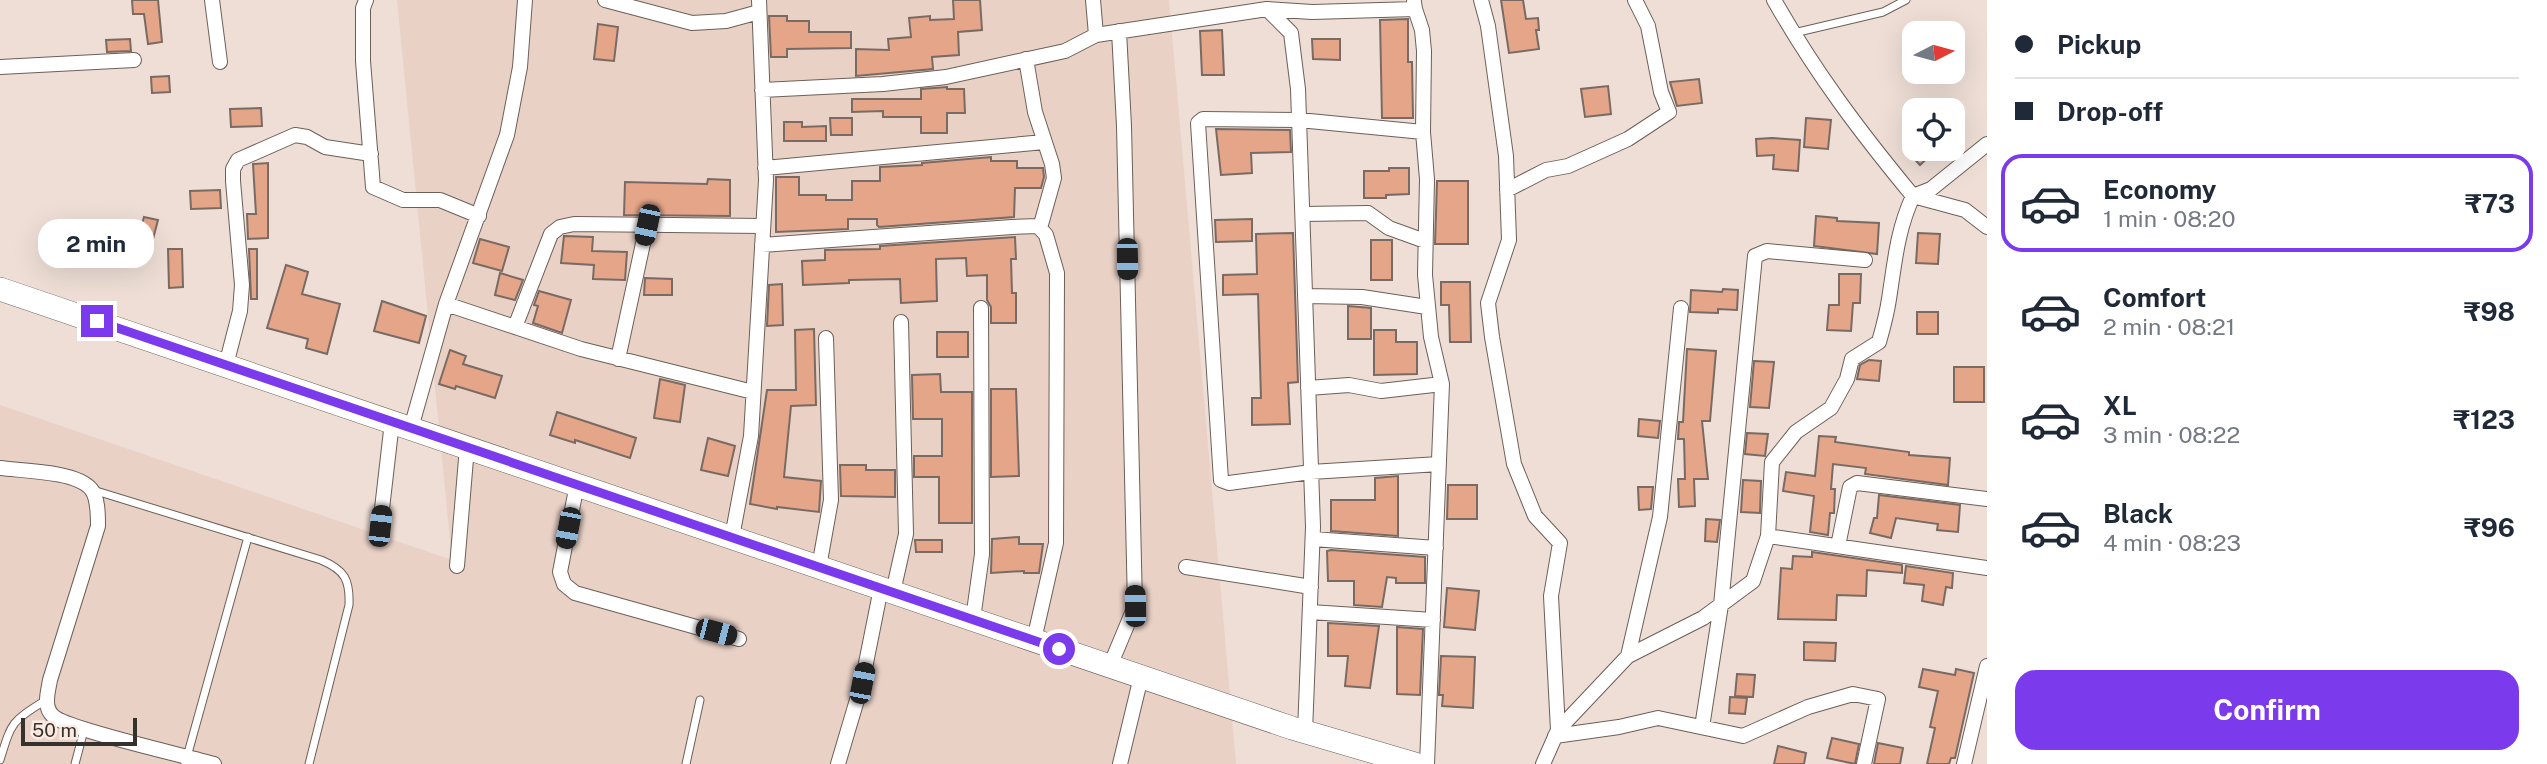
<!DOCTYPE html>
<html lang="en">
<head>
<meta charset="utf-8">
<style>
  :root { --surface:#fff; --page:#f2f2f3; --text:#1f2937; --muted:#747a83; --line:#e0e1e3; --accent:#7c3aed }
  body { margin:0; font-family:"Public Sans",sans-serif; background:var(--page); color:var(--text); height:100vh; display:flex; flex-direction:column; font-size:26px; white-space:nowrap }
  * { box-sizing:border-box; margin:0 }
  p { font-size:23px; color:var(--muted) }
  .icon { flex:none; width:38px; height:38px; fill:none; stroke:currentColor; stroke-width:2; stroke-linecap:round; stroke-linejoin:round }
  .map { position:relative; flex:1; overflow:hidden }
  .side { display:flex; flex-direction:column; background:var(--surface); width:560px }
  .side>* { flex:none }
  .top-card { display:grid; align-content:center; height:154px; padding:0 28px; background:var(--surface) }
  .needle { width:46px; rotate:84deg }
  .tools { position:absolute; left:1902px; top:21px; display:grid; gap:14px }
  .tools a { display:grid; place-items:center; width:63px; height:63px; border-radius:14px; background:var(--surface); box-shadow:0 7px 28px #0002; font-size:35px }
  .scale { position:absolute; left:21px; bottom:18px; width:116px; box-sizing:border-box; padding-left:7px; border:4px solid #37312e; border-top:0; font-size:19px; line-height:24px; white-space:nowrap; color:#37312e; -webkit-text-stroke:5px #fcebe3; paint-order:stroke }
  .end { position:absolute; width:32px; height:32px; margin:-16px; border:9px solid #7c3aed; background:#fff; box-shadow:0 0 0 4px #fff }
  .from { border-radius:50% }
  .bubble { position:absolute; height:49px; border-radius:21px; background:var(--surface); box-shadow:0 7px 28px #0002; font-size:23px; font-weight:700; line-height:49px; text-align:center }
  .car { position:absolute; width:21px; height:42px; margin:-21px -10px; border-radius:9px; box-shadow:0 0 5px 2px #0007; background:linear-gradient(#222 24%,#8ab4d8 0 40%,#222 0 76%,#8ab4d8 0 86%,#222 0) }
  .top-card b { display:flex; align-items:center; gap:24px; height:66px; font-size:26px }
  .top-card b+b { border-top:2px solid var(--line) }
  .top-card i { width:18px; height:18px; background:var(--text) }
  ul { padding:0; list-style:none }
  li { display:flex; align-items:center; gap:21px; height:98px; margin:0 14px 10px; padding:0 14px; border:4px solid transparent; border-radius:21px }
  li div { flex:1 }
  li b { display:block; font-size:26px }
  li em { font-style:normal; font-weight:700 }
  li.on { border-color:var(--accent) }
  li>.icon { width:63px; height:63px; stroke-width:1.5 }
  .primary-button { display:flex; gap:14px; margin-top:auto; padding:14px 28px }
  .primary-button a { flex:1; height:80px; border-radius:21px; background:var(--accent); color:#fff; font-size:28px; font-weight:700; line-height:80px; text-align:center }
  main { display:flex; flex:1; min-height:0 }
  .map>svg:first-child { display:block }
  .built { fill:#e9d1c6 }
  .building { fill:#e5a588; stroke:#796b64; stroke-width:2 }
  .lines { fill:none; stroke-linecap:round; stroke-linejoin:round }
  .service-casing { stroke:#6d5f58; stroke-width:9 }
  .minor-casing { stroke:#6d5f58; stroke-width:16 }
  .primary-casing { stroke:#6d5f58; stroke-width:24 }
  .service { stroke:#fff; stroke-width:7 }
  .minor { stroke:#fff; stroke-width:14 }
  .primary { stroke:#fff; stroke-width:23 }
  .route { stroke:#7c3aed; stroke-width:9 }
</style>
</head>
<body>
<main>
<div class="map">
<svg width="1987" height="764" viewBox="0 0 1987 764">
  <rect width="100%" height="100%" fill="#eeded6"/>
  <path class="built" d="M397 0H1169L1236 764H0V405L452 560Z"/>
  <path class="building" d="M132 0H158L162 42 148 44 144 14H133Z
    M953 0H980L982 30 958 32 959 55 932 57 933 69 856 76V49L889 50 888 39 911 37 909 18 930 16V20L954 19Z
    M1501 0H1523L1526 19 1538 18 1539 30H1536L1539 49 1509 53Z
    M769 16H787V21H809V32H851V48L787 49V57H771Z
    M1408 19V62H1412L1413 118H1382L1380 20Z
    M598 24 618 27 614 61 594 59Z
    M1222 30 1224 75H1202L1200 31Z
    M130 39 131 51 107 52 106 40Z
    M1312 39H1340V60L1313 59Z
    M169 76 170 92 152 93 151 77Z
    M1699 79 1702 103 1677 106 1670 82Z
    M1608 86 1611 114 1585 117 1581 89Z
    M947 87V89H964L965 113H947V133H921V117H883V111L852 112V99H921V89Z
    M261 108 262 126 231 127 230 109Z
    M830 118H852V135H831Z
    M1806 118 1831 120 1828 149 1804 147Z
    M784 122H802V127L826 126V141H784Z
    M1216 129 1290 130 1291 152 1251 153 1252 173 1221 175Z
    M1772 138 1800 140 1798 171 1773 169 1774 155 1757 156 1756 139Z
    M1905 149H1937L1920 165Z
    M991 157V161H1017V168H1043L1044 177 1041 188H1015L1014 217 879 227 877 225V219H848V229L776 232V177H799V195H826V200H852V181H880V167L922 165V163Z
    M268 163V238L248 239 247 214H256L253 164Z
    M1389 168H1409V194L1386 195V198H1364V171H1389Z
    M708 179 730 180V216L624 215 625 182 707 184Z
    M1437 181H1468V244H1435Z
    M220 190 221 208 191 209 190 191Z
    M1816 216 1837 218V221L1879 223 1877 254 1814 246Z
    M144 217 158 220 153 239 139 235Z
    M1252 219V241L1216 242 1215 220Z
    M1293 233 1298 382 1288 383 1290 424 1252 425V398H1261L1258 294 1223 295V275L1257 274 1256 234Z
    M1918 233 1940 234 1938 264 1916 263Z
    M564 236 593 237 592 251 627 252 625 280 593 279 594 265 561 263Z
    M1015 237 1016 259H1011L1012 293H1016V323H991V307L987 300V275L967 276 966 258 936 259 937 301 901 303 900 279 849 280V283L803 285 802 261 825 260V250L880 249V246Z
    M480 239 509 247 502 271 473 263Z
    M1371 240H1392V280H1371Z
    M168 249H182L183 287 169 288Z
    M249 249H257V299H251Z
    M286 265 308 272 302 294 340 304 327 354 306 348 308 339 267 328Z
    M500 273 523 280 515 300 495 295Z
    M1839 274H1861L1860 303H1853L1851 331 1827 330 1829 305H1839Z
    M645 278 672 279V295H644Z
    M1441 282H1470L1471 342H1450L1449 305H1441Z
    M782 284 783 325 767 326 769 285Z
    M1723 289 1738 290 1737 310 1718 309V313L1690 312 1691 290 1722 292Z
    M539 291 571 300 562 333 533 323 538 306 534 305Z
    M382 301 426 316 419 343 374 331Z
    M1348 306 1371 308V339H1348Z
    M1917 312H1938V334H1917Z
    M814 329 816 405 791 406 784 477 821 481 819 512 777 507V509L750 504 767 390H796L795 330Z
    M1374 330H1396V342H1417V374L1374 375Z
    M937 332H968V357H937Z
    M1687 349 1716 351 1710 421H1702L1708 479H1694L1695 506 1679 507 1678 479H1685L1684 439H1678L1679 422H1683Z
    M450 350 466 356 463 364 502 376 495 398 456 386 455 389 439 384Z
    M1869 360 1881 361 1879 381 1857 379 1860 365Z
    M1754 361 1774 362 1769 408 1750 407Z
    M1954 367H1984V402H1954Z
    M940 374 941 392H972V523H939V477H914V456H942V419H913L912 375Z
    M660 379 685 385 680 422 654 418Z
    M991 389H1016L1019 476 991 477Z
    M557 412 636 438 630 458 575 440V443L550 435Z
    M1639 419 1660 421 1658 438 1638 436Z
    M1747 433 1768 434 1765 456 1745 454Z
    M1819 436 1836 437 1835 442 1909 452V455L1950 458 1948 485 1865 474 1866 468 1833 464 1831 489H1835L1834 513H1830L1828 535 1810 532 1814 496 1783 491 1786 472 1815 476Z
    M708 438 735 446 728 476 701 470Z
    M840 465H866V470H895V497L841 496Z
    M1398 476V536L1331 531V500H1375V478Z
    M1743 480 1761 481 1760 513 1741 512Z
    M1448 485H1477V519H1447Z
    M1638 487H1653L1651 509 1639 510Z
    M1879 495 1960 505 1958 532 1937 530 1938 524 1896 518 1891 538 1870 533 1874 518H1877Z
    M1706 519 1720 520 1717 542 1705 541Z
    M1019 537V544H1043L1039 573H1024V571L991 573 992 539Z
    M915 540H942V552H916Z
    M1331 550 1425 557V583H1396V578L1387 577 1382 607 1354 605V581H1328L1327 551Z
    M1812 552 1902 565V573L1867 570 1866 596 1837 595 1836 620 1778 619 1781 568 1792 569 1793 556 1812 557Z
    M1906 566 1953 573 1952 588 1946 587 1943 605 1922 601 1924 585 1904 583Z
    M1447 588 1479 591 1475 630 1444 627Z
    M1328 623 1379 626 1370 688 1345 686 1348 656H1328Z
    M1397 627 1423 629 1420 695 1397 694Z
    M1804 642 1836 643 1835 661 1804 660Z
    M1441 656 1475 657 1473 708 1442 706 1443 695H1439Z
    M1923 669 1955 675 1956 669 1974 673 1955 758H1951L1949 764H1927L1935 728 1930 727 1938 691 1919 687Z
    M1737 674 1755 675 1753 697 1735 696Z
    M1730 697 1747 698 1745 714 1729 713Z
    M1832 738 1859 744 1855 764 1827 758Z
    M1878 743 1903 748 1900 764H1874Z
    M1778 746 1806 753 1804 764H1774Z"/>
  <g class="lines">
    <g class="service-casing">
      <path id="service" d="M1794 33 1883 12 1906 0
        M93 490 321 560C345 570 350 580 349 605L309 764
        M0 760C12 721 11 722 46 700
        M75 764 84 730
        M185 764 248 537
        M686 764 700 700"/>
    </g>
    <g class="minor-casing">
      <path id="minor" d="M212 0 220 62
        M366 0 363 8V61L373 187 403 200H440L479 216
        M605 0 692 23 726 21 759 12
        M1093 0 1096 35
        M1481 0 1488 26 1506 156 1509 240 1488 303 1492 337 1514 464 1535 516 1560 543 1551 596 1558 730
        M1774 0C1815 72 1860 132 1913 196L1931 189 1987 144
        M1267 9 1312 12 1415 9 1414 2
        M1415 9 1422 30 1424 51 1423 132 1427 179 1425 275 1431 337 1442 384 1427 764
        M1026 59 1035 112 1052 164 1054 178 1040 228
        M0 67 134 60
        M762 90 883 84 946 77 1065 51 1096 35 1267 9 1291 33 1298 89 1313 527 1305 732
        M1423 132 1299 120 1203 119 1198 123 1221 480 1229 483 1311 472 1439 464
        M765 168 1044 142
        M1507 190 1546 170 1568 166 1628 139 1669 112 1661 92 1648 26 1635 0
        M1303 214 1368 213 1389 228 1425 241
        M762 245 1012 227 1038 226 1046 235 1057 273 1056 543 1034 640
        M1305 296 1362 297 1427 307
        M446 304 581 349 753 392
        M515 327 551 234 560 227 574 224 763 226
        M618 359 647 225
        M226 365 240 311 242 285 233 181V169L238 160 295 135 307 137 325 147 371 154
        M1308 388 1349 385 1381 391 1442 384
        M411 428 446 304 507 135 520 67 525 0
        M0 468C23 471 76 471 91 489 98 497 98 515 98 526L50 680C48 692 43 707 53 716 66 729 187 756 214 764
        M577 484 560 572 564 584 575 593 739 639
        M380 526 392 422
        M1768 536 1987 568
        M732 537 751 436 766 180 759 0
        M1313 539 1436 548
        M1838 546 1850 487 1857 483 1987 499
        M457 566 467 447
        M819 567 831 500 826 338
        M1186 567 1311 587
        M893 592 906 534 901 322
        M1310 612 1433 620
        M973 619 982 554 981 308
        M1628 656 1660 517 1681 308
        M1110 666 1135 606 1124 126 1119 31
        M1702 727 1721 605 1755 256 1767 251 1865 260
        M1555 736 1619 727 1658 718 1743 736 1808 707 1853 694 1878 699 1864 764
        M838 764 862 683 881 588
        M1120 764 1141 677
        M1543 764 1558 730 1628 656 1703 618 1753 581 1768 536 1772 462 1796 432 1831 408 1847 379 1852 359 1879 342C1883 328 1887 313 1889 299 1895 261 1897 231 1913 196L1965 210 1987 227
        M1964 764 1987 666"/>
    </g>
    <g class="primary-casing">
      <path id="primary" d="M0 289 1292 728 1415 764"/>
    </g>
    <use href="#service" class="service"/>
    <use href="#minor" class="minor"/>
    <use href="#primary" class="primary"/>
  </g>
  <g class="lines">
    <path class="route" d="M97 321 1059 649"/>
  </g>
</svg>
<div class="tools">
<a><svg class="needle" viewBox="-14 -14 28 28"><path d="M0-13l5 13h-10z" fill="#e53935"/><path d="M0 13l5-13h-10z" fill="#747a83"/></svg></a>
<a><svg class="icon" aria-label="locate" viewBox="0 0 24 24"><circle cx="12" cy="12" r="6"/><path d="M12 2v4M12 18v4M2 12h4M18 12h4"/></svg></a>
</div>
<div class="scale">50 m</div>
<i class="end from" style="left:1059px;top:649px"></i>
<i class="end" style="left:97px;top:321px"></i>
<div class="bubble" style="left:38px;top:219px;width:116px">2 min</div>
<i class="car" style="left:647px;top:225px;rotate:192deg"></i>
<i class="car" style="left:1127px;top:259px;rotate:179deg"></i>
<i class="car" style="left:380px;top:526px;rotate:6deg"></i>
<i class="car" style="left:568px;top:528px;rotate:191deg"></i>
<i class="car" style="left:1135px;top:606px;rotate:359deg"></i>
<i class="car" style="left:716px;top:632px;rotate:105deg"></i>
<i class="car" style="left:862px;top:683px;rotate:11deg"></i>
</div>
<section class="side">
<div class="top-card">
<b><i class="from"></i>Pickup</b>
<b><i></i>Drop-off</b>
</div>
<ul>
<li class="on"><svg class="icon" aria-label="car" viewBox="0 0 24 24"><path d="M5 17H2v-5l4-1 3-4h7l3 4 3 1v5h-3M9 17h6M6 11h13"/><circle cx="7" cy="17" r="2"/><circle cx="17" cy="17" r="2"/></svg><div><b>Economy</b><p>1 min · 08:20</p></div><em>₹73</em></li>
<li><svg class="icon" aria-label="car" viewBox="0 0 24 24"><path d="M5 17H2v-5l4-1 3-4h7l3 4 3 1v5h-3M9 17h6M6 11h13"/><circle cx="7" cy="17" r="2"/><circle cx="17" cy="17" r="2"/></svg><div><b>Comfort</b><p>2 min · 08:21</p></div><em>₹98</em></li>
<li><svg class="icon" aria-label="car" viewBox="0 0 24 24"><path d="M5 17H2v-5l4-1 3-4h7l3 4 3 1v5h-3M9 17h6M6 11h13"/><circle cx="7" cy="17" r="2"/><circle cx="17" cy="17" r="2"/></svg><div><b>XL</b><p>3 min · 08:22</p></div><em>₹123</em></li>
<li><svg class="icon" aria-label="car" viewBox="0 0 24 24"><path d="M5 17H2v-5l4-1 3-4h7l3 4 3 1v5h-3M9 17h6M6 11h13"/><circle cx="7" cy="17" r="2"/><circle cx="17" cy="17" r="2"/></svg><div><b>Black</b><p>4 min · 08:23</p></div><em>₹96</em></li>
</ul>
<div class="primary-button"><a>Confirm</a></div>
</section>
</main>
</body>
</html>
